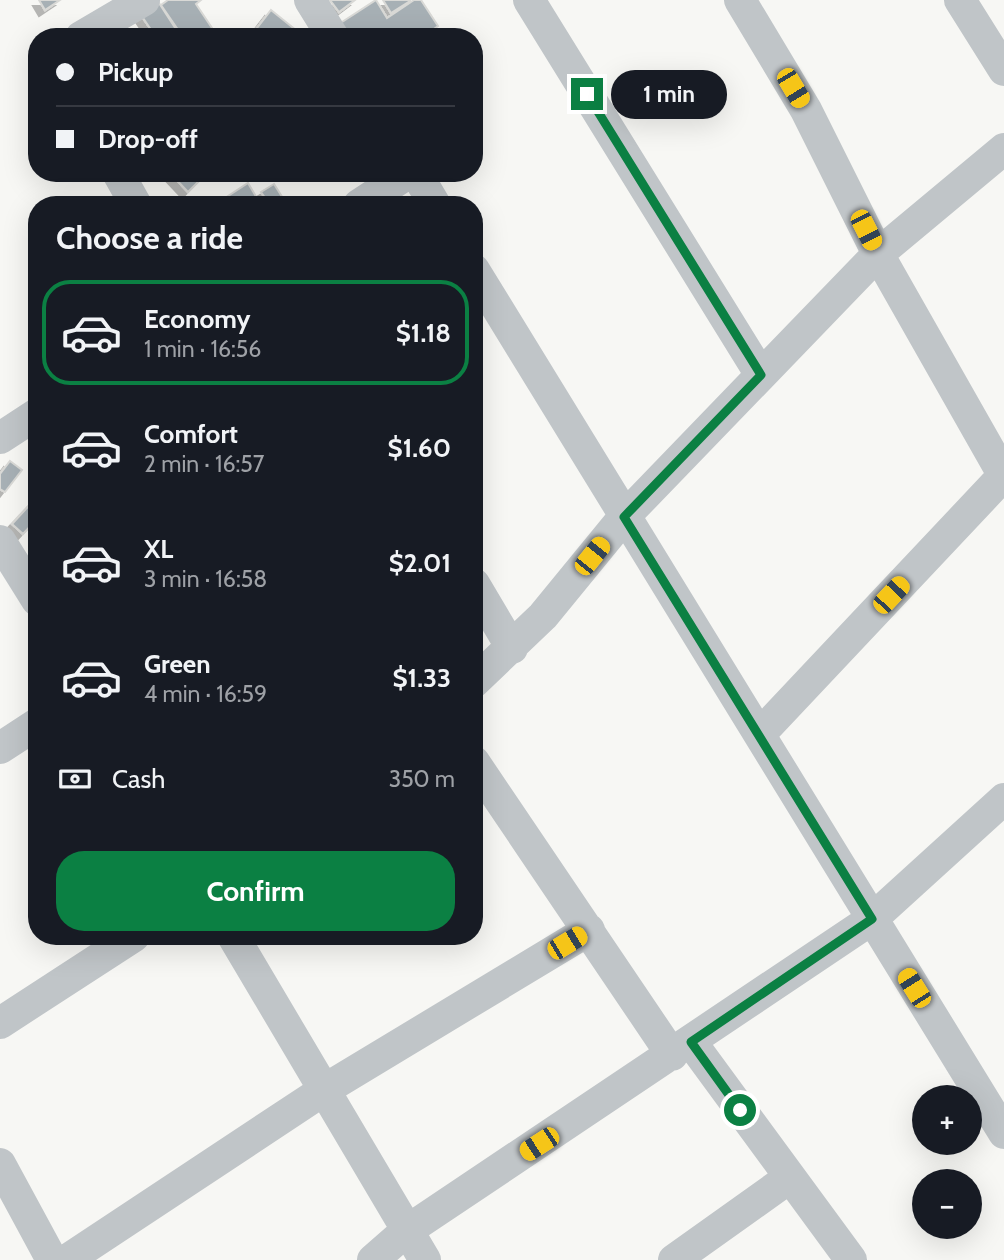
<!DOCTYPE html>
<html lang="en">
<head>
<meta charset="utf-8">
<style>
  :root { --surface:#171b24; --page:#20242c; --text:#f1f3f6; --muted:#9ea1a6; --line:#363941; --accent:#0b8043 }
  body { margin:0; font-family:Cabin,sans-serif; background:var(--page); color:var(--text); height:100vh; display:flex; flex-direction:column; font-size:26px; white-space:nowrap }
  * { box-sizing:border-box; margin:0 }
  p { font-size:23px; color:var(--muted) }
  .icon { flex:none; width:38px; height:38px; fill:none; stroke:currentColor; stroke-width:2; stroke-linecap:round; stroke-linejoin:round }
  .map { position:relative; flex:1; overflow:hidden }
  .panel { position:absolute; left:28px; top:196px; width:455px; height:749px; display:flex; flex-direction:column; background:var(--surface); border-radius:28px; box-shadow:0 7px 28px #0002 }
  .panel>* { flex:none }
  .banner { position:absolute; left:28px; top:28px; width:455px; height:154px; border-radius:28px; box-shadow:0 7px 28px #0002; display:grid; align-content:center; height:154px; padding:0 28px; background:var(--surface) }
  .tools { position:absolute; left:912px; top:1085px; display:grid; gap:14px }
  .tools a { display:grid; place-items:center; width:70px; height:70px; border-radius:50%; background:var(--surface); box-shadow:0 7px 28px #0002; font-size:35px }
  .end { position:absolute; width:32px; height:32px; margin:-16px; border:9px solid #0b8043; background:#fff; box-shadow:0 0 0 4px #fff }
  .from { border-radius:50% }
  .bubble { position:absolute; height:49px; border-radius:24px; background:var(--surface); box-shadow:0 7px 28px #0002; font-size:23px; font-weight:700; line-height:49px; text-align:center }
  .car { position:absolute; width:21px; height:42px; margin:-21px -10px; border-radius:9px; box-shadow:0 0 5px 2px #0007; background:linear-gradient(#f5c518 24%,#345 0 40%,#f5c518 0 76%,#345 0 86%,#f5c518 0) }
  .banner b { display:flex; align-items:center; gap:24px; height:66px; font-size:26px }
  .banner b+b { border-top:2px solid var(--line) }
  .banner i { width:18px; height:18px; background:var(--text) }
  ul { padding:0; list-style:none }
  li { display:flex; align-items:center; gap:21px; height:105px; margin:0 14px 10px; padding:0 14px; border:4px solid transparent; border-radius:28px }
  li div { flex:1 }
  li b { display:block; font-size:26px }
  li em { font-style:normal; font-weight:700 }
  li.current { border-color:var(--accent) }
  li>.icon { width:63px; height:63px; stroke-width:1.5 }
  h2 { padding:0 28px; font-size:32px; line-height:84px }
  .pay { display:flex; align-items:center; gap:18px; height:77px; padding:0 28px; font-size:26px }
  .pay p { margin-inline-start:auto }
  .cta { display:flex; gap:14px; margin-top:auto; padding:14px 28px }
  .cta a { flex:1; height:80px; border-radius:28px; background:var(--accent); color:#fff; font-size:28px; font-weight:700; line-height:80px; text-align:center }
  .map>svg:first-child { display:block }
  .building { fill:#a7b0b5; stroke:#d9d9d6; stroke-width:2; filter:url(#shadow) }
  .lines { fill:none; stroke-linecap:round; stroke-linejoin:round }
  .minor { stroke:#c0c5c8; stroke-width:32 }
  .route { stroke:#0b8043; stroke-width:9 }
</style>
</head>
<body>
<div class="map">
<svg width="1004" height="1260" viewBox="0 0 1004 1260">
  <defs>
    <filter id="shadow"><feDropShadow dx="-6" dy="6" stdDeviation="0" flood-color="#0004"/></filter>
  </defs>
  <rect width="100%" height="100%" fill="#f7f7f4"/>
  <path class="building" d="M39 0H60L45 10Z
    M168 0H201L196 4 218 37H183L161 5Z
    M330 0H355L339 12Z
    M376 0 387 18 414 0H421L438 26 423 37H347L339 24Z
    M383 0H410V1L391 13Z
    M159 3 181 37H156L141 15Z
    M271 10 302 35 301 37H250Z
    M170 173H207L188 192Z
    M248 183 261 205H229L225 198Z
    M274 184 286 203 283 205H270L261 192Z
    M10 461 22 470 5 492 0 489V474Z
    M37 497V519L23 534 12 524Z"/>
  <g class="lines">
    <path class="minor" d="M310 0 333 37
      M529 0 761 375
      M740 0 806 110 878 254 1004 476
      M960 0 1004 70
      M81 37 144 0
      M118 173 136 205
      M416 173 435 205
      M359 205 408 173
      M474 270 1004 1133
      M0 438 37 414
      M0 541 37 600
      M474 584 512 648
      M474 682 543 616 624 517 878 254 1004 149
      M760 734 1004 475
      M0 748 37 724
      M474 762 672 1055
      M233 936 425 1260
      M0 1023 134 936
      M691 1042 851 1260
      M0 1164 52 1260
      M67 1260 324 1090 589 930
      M373 1260 405 1232 872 919 1004 799
      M674 1260 789 1178"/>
  </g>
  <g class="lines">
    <path class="route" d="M587 94 761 375 624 517 872 919 691 1042 740 1110"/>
  </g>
</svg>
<div class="tools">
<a>+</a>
<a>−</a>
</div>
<i class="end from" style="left:740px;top:1110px"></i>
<i class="end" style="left:587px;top:94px"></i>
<div class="bubble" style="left:611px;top:70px;width:116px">1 min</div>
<i class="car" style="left:793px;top:88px;rotate:149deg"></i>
<i class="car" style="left:866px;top:230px;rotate:153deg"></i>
<i class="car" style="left:592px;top:556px;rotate:39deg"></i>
<i class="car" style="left:891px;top:595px;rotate:43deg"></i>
<i class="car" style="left:567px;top:943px;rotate:59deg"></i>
<i class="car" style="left:914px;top:988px;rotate:328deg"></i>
<i class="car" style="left:539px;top:1144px;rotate:237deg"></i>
<div class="banner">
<b><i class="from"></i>Pickup</b>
<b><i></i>Drop-off</b>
</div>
<section class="panel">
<h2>Choose a ride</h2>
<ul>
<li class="current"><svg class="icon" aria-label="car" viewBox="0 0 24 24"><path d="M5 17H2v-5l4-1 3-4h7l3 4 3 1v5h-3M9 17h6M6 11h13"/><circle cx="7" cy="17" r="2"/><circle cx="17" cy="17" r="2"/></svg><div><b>Economy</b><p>1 min · 16:56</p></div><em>$1.18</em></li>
<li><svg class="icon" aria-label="car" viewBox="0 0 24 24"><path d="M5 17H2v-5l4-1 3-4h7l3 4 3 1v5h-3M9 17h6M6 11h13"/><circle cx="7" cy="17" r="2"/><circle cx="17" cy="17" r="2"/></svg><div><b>Comfort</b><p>2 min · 16:57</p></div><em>$1.60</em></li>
<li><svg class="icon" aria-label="car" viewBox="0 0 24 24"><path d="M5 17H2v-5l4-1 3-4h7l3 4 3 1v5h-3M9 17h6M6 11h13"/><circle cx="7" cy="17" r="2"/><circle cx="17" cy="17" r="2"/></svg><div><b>XL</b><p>3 min · 16:58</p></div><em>$2.01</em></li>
<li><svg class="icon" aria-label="car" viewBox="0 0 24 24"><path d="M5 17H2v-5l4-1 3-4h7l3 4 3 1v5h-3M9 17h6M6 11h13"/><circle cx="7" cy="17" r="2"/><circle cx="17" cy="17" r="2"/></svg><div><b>Green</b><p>4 min · 16:59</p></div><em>$1.33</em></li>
</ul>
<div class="pay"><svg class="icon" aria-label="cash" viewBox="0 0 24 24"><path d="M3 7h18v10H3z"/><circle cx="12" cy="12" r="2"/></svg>Cash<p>350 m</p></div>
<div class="cta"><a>Confirm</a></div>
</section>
</div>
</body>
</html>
